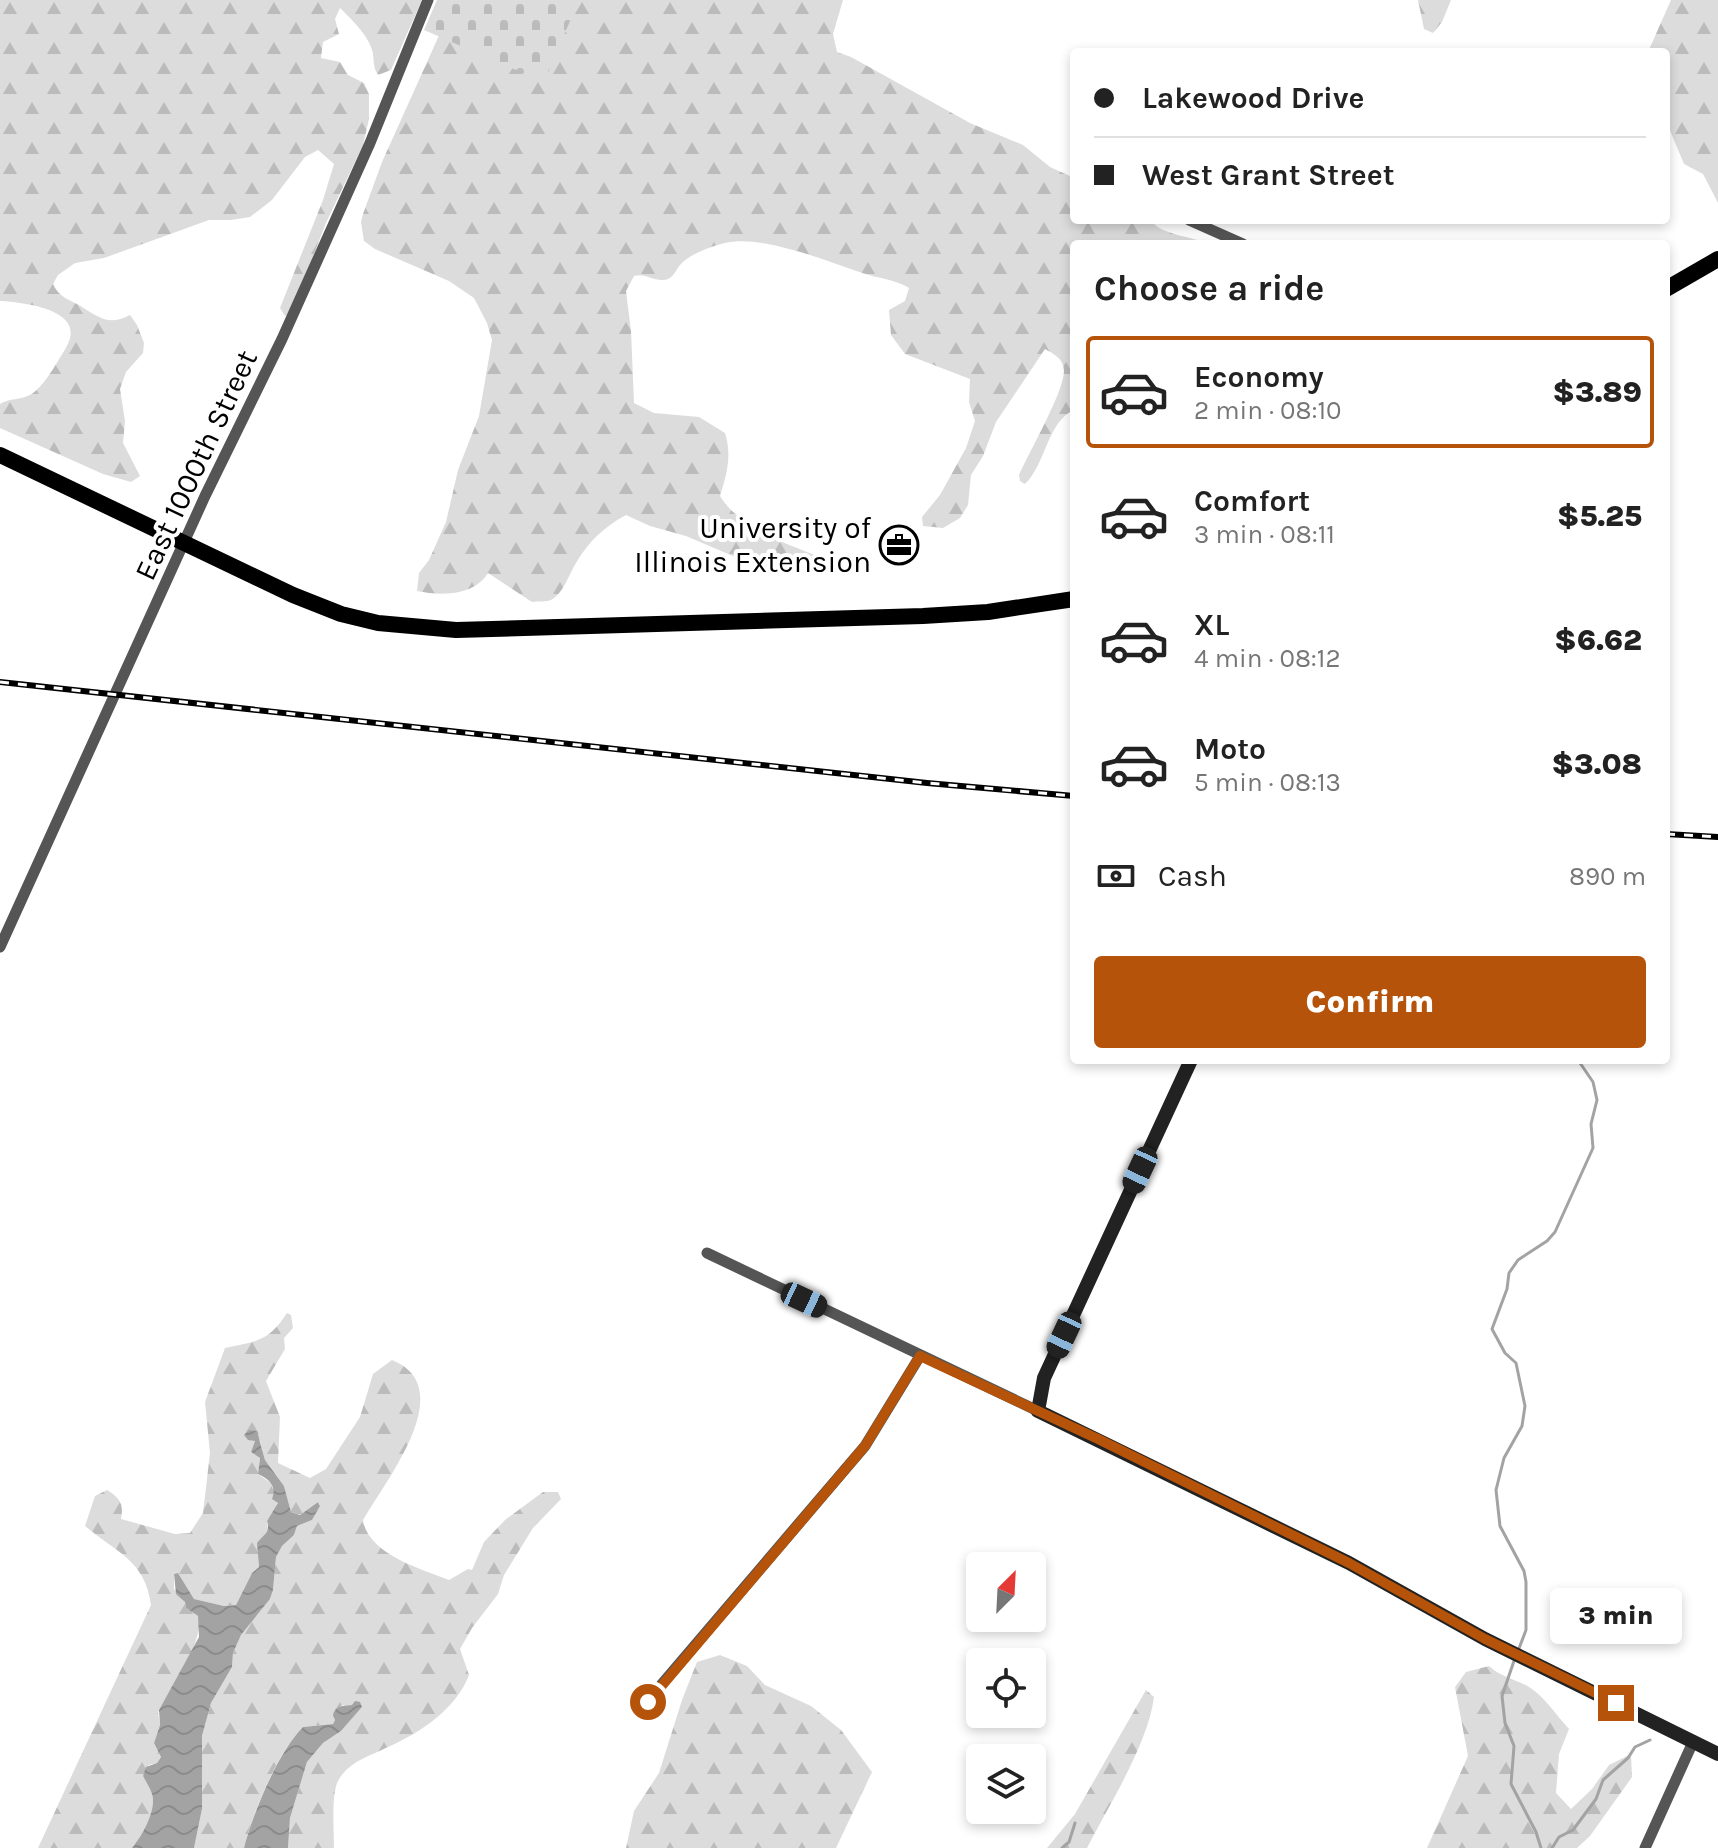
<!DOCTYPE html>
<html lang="en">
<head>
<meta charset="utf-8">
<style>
  :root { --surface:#fff; --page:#f6f6f6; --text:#222; --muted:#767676; --line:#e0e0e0; --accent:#b45309 }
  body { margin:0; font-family:Karla,sans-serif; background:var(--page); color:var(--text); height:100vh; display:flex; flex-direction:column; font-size:30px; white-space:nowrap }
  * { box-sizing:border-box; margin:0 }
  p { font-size:26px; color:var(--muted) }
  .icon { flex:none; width:44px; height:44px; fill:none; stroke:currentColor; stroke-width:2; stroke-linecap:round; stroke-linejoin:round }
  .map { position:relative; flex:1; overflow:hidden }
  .side { position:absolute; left:1070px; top:240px; width:600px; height:824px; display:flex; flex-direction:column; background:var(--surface); border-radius:8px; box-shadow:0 4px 12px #0003 }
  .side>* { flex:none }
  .guide { position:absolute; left:1070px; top:48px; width:600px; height:176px; border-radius:8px; box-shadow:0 4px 12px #0003; display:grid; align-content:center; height:176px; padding:0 24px; background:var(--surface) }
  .needle { width:52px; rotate:24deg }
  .buttons { position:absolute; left:966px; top:1552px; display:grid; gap:16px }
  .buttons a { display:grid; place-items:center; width:80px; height:80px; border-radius:8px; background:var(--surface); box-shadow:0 4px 12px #0003; font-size:40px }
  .end { position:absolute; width:36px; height:36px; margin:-18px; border:10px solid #b45309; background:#fff; box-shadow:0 0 0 4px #fff }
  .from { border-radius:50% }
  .bubble { position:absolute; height:56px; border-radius:8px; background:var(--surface); box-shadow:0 4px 12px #0003; font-size:26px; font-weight:800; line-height:56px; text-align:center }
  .car { position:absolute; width:24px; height:48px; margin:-24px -12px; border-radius:10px; box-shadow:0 0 6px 2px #0007; background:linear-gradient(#222 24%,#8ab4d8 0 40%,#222 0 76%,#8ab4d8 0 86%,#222 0) }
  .guide b { display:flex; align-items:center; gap:28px; height:76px; font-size:30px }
  .guide b+b { border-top:2px solid var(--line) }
  .guide i { width:20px; height:20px; background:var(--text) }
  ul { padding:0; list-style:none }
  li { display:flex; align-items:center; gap:24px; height:112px; margin:0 16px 12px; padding:0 8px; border:4px solid transparent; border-radius:8px }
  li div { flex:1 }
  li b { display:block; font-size:30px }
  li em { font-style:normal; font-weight:800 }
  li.active { border-color:var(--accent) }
  li>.icon { width:72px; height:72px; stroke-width:1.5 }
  h2 { padding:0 24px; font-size:36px; line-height:96px }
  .pay { display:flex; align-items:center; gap:20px; height:88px; padding:0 24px; font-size:30px }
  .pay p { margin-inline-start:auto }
  .button { display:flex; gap:16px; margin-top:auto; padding:16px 24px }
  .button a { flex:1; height:92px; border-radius:8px; background:var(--accent); color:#fff; font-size:32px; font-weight:800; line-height:92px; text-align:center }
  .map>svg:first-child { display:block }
  .forest { fill:url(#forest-firs) }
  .cemetery { fill:url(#cemetery-stones) }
  .water { fill:url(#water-waves) }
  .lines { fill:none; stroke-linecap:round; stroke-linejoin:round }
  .stream { stroke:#a3a3a3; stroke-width:3 }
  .street { stroke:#555; stroke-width:11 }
  .secondary { stroke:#222; stroke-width:14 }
  .primary { stroke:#000; stroke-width:16 }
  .rail-casing { stroke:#000; stroke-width:6 }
  .rail { stroke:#fff; stroke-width:3; stroke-dasharray:9; stroke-linecap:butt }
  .route { stroke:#b45309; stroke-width:10 }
  .labels { text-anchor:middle; stroke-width:8; stroke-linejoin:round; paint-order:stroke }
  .street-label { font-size:30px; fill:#000; stroke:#fff }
  .poi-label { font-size:30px; fill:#000; stroke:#fff; text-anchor:end }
</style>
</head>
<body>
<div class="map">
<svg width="1718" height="1848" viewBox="0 0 1718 1848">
  <defs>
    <pattern id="forest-firs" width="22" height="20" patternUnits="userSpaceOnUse" patternTransform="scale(2)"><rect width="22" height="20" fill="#dcdcdc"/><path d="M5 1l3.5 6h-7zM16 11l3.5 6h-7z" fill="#bbb"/></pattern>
    <pattern id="cemetery-stones" width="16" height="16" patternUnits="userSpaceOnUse" patternTransform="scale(2)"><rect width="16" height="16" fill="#dcdcdc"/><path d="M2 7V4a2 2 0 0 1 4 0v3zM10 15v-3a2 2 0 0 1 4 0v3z" fill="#bbb"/></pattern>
    <pattern id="water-waves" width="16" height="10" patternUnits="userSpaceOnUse" patternTransform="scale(2)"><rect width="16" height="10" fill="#a3a3a3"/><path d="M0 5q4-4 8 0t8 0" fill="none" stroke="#8b8b8b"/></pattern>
  </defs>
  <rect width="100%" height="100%" fill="#fff"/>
  <path class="forest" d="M0 0H422L391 70 378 75C372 66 375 60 372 50 368 35 351 19 340 8L335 19 339 34 323 42 321 58 340 62 348 75 364 83 369 94V119L363 145 326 223 291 313 285 316 280 308 323 200 334 164 318 150 305 157 272 200 250 217 231 220H209L104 258 75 263 58 275 53 284C60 299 70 299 82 307 100 318 109 326 130 315L137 325 144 343 143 353 126 372 120 389 125 421 123 443 140 476 131 482 103 474 0 428V404C10 398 20 400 30 395 41 389 52 371 58 361 62 354 68 346 70 338 78 308 19 302 0 301Z
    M455 0H843L833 34 837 52 851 57 970 123 1023 145 1050 167 1072 177 1074 220H1150C1163 236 1191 236 1210 244H1074V410C1047 422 1046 464 1025 484L1020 481 1019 475C1029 452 1064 392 1064 371 1064 359 1054 354 1045 349L996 422 983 456 971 475 968 505 960 518 943 528 923 526 922 517 940 495 966 448 975 421 969 402 970 379 905 354 891 335 889 310 905 301 909 288C896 280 883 279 869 275 830 263 765 234 725 243 712 246 690 254 681 264 675 270 674 279 664 280 652 281 646 273 634 276L626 291 631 331 634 403 654 413 699 417 725 433C732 455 727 474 720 496 739 527 784 543 817 556L823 563 821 573 807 575 775 567 761 568 686 536 650 526 626 515C604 527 589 541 576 563 569 574 564 593 551 600 547 602 537 601 532 602L488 573C474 596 441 596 417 591L419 573 429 560 446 522 458 470 479 416 492 340 487 323 474 298 449 281 375 249 364 241 361 222 363 214 382 162Z
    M1418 0H1451L1442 22 1433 33 1424 29Z
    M1671 0H1718V203L1703 174 1684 164 1666 121V52H1648Z
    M287 1313 291 1315 293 1328 284 1338 285 1349 266 1381 280 1417 278 1463 310 1478 326 1469 360 1417 373 1374 392 1360C461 1388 385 1481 363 1520 368 1554 421 1569 449 1580L468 1569 472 1570 484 1542 505 1520 543 1492H558L561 1499 533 1528 504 1575 498 1594 472 1628 460 1649 469 1675C456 1709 420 1733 388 1747 370 1756 349 1761 338 1781 331 1795 334 1831 334 1848H288L290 1818 307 1762 323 1743 341 1731 362 1707 342 1705 333 1716 335 1720 333 1724 303 1727C278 1751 252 1814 244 1848H194L202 1809V1736L211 1703 232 1667 233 1653 241 1635 270 1599 273 1590 276 1557 281 1547 294 1535 297 1526 312 1520 320 1505 318 1502 300 1515 291 1512 284 1486 265 1460 260 1440 251 1439 255 1441 251 1452 260 1458 258 1474 271 1483 278 1505 267 1521 268 1530 258 1547 259 1567 252 1573 236 1605 224 1606 194 1599 178 1573 174 1574V1589L185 1602 186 1608 198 1616 200 1626 194 1647 158 1712 160 1725 154 1743 161 1757 157 1763 149 1765 143 1776C146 1782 150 1788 152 1794 157 1811 142 1836 132 1848H38L151 1605C145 1560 117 1553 85 1526L95 1496 107 1490C120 1498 124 1504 121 1519L175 1534 190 1533 203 1513 210 1453 205 1402 225 1348C257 1341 268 1342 287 1313Z
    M720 1655 747 1666 765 1685 811 1706 841 1730 872 1772 836 1848H626L634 1811 659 1773 682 1700 697 1662Z
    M1489 1666C1501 1677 1515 1679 1529 1687 1545 1697 1556 1715 1569 1729L1559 1754 1556 1793 1571 1809 1592 1789 1609 1765 1631 1754 1632 1777 1590 1836 1577 1848H1427L1468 1756 1455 1687 1466 1672Z
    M1146 1690 1154 1697C1148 1744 1109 1805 1087 1848H1047L1075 1814Z"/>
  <path class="cemetery" d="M437 0H579L544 82 424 30Z"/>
  <path class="water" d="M249 1430 257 1431 265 1460 284 1486 291 1512 300 1515 318 1502 320 1506 312 1520 297 1526 294 1535 282 1546 276 1557 273 1590 270 1599 241 1635 233 1653 232 1667 211 1703 202 1736V1809L194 1848H132C142 1836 157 1810 152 1794 150 1788 146 1782 143 1776L146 1767 157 1763 161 1757 154 1743 160 1725 159 1710 199 1637 198 1616 186 1608 185 1602 176 1594 174 1574 178 1573 194 1599 224 1606 236 1605 252 1573 259 1567 257 1543C263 1535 271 1533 267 1521L278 1503 272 1499C277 1486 269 1479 258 1474L260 1458 251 1452 255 1441 248 1440 244 1435Z
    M355 1701 360 1702 362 1707 341 1731 323 1743 307 1762 290 1818 288 1848H244C253 1813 278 1752 303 1727L333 1724 335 1720 333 1716C335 1705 343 1706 352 1705Z"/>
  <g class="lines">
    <path class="stream" d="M1518 1651 1526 1630V1582L1524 1571 1500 1526 1496 1490 1504 1458 1522 1426 1525 1406 1516 1363 1505 1353 1492 1329 1507 1289 1509 1273 1518 1260 1547 1241 1555 1232 1593 1148 1591 1124 1597 1100 1593 1082 1578 1060
      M1515 1658 1502 1696 1505 1723 1514 1746 1511 1784 1536 1832 1541 1848
      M1062 1848 1069 1842 1075 1823
      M1552 1848 1559 1837 1573 1830 1596 1799 1603 1780 1628 1758 1635 1747 1650 1740"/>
    <path class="street" d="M1189 220 1243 244
      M0 947 205 496 282 339 370 143 428 0
      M707 1253 1038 1411
      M638 1712 865 1446 920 1356
      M1645 1848 1693 1742"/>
    <path class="secondary" d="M1191 1060 1044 1378 1038 1411 1349 1563 1485 1639 1718 1754"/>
    <path class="primary" d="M1666 289 1718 259
      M0 455 293 595 341 614 378 623 456 630 923 616 988 612 1074 599"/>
    <g class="rail-casing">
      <path id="rail" d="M0 682 927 783 1074 796
        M1666 834 1718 837"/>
    </g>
    <use href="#rail" class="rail"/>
  </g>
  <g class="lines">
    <path class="route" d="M648 1702 865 1446 920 1356 1098 1439 1349 1563 1485 1639 1616 1703"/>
  </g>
  <defs>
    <g id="office-ring" transform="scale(2)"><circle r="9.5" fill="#fff" stroke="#000" stroke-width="1.5"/><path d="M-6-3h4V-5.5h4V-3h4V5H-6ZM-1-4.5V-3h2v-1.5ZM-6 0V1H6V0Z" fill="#000"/></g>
  </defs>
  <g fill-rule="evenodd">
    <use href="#office-ring" x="899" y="545"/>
  </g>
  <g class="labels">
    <g class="street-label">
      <text transform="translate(196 465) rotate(-65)" y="10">East 1000th Street</text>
    </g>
    <g class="poi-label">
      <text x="871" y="538">University of<tspan x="871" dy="34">Illinois Extension</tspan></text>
    </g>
  </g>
</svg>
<div class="buttons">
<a><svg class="needle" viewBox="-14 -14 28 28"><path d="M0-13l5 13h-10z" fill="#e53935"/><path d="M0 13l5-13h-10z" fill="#767676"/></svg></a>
<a><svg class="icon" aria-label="locate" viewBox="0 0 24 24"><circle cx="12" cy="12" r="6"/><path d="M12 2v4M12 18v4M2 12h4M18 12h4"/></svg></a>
<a><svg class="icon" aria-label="layers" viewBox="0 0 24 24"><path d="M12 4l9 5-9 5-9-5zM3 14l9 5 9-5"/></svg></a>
</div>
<i class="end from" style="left:648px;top:1702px"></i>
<i class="end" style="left:1616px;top:1703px"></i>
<div class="bubble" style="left:1550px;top:1588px;width:132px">3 min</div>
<i class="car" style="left:1140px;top:1170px;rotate:205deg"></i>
<i class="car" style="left:804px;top:1300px;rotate:115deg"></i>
<i class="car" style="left:1064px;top:1335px;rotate:205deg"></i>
<div class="guide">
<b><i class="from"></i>Lakewood Drive</b>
<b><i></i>West Grant Street</b>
</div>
<section class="side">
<h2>Choose a ride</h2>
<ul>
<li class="active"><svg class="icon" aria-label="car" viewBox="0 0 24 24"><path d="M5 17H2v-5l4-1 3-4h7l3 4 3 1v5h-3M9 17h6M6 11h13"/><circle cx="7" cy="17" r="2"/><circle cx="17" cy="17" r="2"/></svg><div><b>Economy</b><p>2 min · 08:10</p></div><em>$3.89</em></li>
<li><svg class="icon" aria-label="car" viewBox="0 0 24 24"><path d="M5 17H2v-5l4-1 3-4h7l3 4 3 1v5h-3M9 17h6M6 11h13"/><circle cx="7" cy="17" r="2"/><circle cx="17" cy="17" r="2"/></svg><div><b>Comfort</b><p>3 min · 08:11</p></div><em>$5.25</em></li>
<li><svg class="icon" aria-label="car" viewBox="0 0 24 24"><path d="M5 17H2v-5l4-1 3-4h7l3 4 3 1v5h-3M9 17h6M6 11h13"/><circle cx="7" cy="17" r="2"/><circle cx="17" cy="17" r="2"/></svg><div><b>XL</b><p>4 min · 08:12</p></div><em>$6.62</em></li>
<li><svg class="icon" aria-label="car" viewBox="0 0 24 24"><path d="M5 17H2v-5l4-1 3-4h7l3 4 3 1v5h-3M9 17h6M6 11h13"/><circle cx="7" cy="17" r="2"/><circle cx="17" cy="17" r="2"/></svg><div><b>Moto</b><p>5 min · 08:13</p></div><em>$3.08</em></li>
</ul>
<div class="pay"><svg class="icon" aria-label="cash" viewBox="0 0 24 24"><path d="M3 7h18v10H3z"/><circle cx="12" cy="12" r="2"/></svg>Cash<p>890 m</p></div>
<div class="button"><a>Confirm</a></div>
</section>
</div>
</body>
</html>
